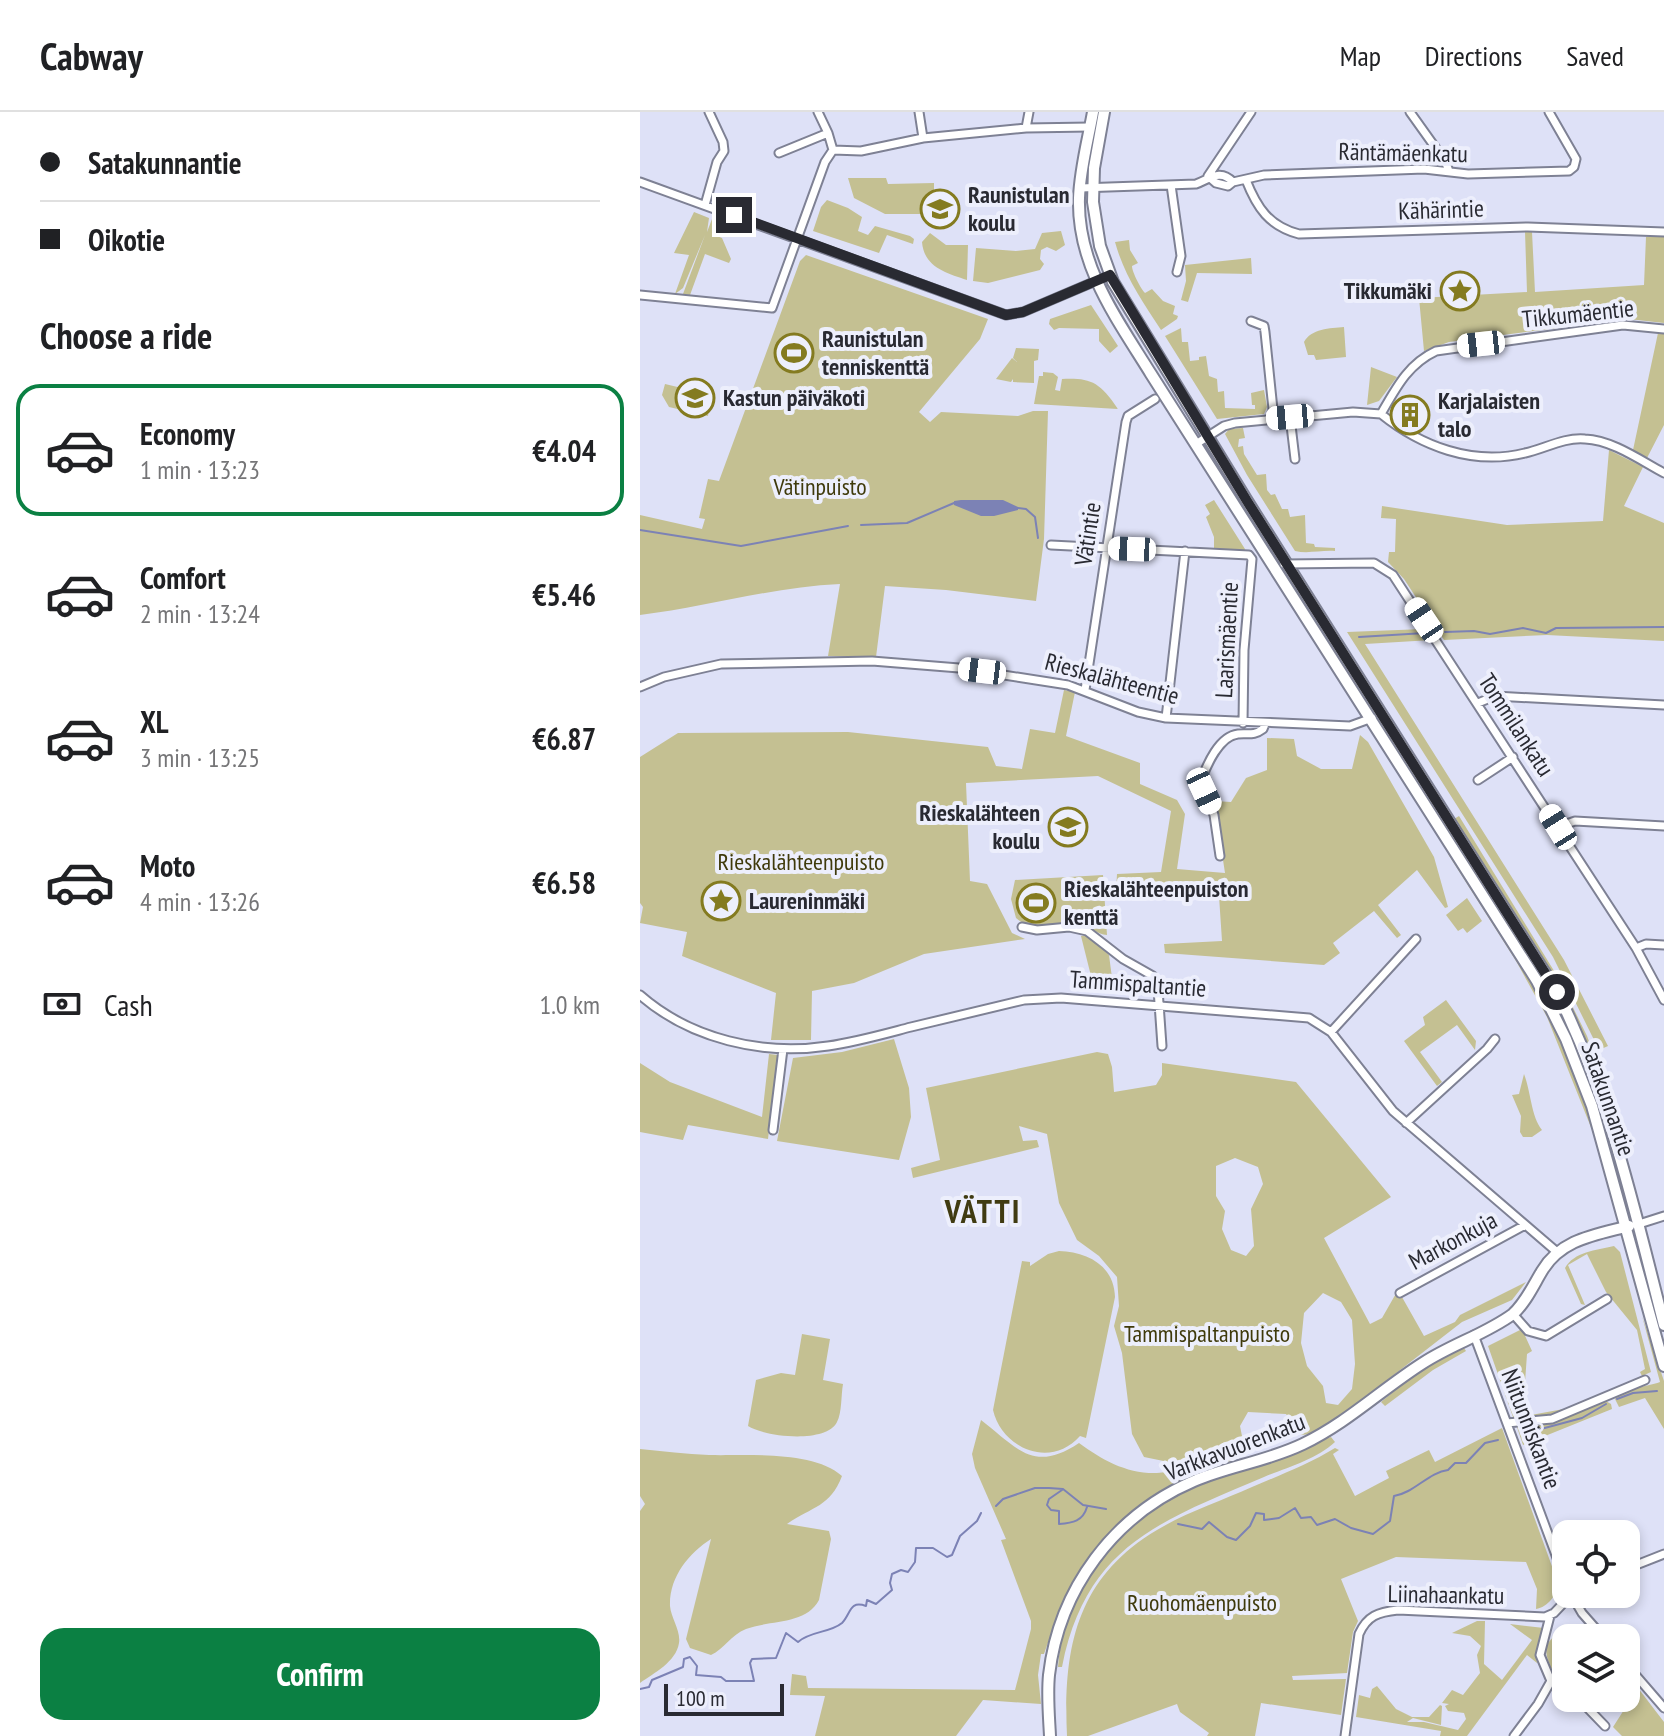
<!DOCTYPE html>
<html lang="en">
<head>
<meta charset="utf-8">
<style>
  :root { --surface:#fff; --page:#f2f2f2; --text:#202124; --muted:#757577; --line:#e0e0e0; --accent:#0b8043 }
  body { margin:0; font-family:"PT Sans Narrow",sans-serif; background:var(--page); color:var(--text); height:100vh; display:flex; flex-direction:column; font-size:30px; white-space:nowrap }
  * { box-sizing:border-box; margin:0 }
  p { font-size:26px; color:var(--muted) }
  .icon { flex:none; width:44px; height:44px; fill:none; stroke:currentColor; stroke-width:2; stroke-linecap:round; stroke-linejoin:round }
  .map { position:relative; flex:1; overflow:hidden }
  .drawer { display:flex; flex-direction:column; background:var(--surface); width:640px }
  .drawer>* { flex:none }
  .guide { display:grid; align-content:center; height:176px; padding:0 40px; background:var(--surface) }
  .controls { position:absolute; left:912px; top:1408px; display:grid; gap:16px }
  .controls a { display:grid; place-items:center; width:88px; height:88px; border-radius:16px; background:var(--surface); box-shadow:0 4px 12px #0003; font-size:40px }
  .scale { position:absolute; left:24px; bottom:20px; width:120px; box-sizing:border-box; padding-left:8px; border:4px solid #292a32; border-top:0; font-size:22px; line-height:28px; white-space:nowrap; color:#292a32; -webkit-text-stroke:6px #edeffc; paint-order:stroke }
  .end { position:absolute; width:36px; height:36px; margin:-18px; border:10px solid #292a32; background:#fff; box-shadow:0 0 0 4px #fff }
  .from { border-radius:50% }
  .car { position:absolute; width:24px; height:48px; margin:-24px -12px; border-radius:10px; box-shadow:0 0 6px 2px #0007; background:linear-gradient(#fff 24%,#345 0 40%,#fff 0 76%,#345 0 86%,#fff 0) }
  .guide b { display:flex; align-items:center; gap:28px; height:76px; font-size:30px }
  .guide b+b { border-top:2px solid var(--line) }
  .guide i { width:20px; height:20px; background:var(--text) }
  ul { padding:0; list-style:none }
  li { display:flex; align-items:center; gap:24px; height:132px; margin:0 16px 12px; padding:0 24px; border:4px solid transparent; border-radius:24px }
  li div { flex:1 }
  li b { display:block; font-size:30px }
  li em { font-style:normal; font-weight:700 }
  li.current { border-color:var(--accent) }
  li>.icon { width:72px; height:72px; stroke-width:1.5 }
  h2 { padding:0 40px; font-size:36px; line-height:96px }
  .pay { display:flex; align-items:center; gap:20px; height:88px; padding:0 40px; font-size:30px }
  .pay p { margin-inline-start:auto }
  .primary-button { display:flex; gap:16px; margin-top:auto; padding:16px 40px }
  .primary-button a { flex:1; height:92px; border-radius:24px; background:var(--accent); color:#fff; font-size:32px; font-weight:700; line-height:92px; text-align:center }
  header { display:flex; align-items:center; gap:48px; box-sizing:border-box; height:112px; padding:0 40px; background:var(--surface); border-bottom:2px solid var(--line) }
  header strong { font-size:38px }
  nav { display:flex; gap:44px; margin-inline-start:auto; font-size:28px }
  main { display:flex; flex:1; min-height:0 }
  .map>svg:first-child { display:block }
  .green { fill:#c4c092; fill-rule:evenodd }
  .water { fill:#7c82b5 }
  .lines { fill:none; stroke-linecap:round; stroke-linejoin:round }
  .stream { stroke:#7c82b5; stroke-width:2 }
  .street-casing { stroke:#7e8194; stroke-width:11 }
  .secondary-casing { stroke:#7e8194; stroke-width:14 }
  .street { stroke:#fff; stroke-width:7 }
  .secondary { stroke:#fff; stroke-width:10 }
  .route { stroke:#292a32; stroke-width:10 }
  .labels { text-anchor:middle; stroke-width:8; stroke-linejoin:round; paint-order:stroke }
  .street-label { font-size:24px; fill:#292a32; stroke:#edeffc }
  .poi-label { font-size:24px; font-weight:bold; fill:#292a32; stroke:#edeffc; text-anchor:start }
  .park-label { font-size:24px; fill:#3f3a0b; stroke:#edeffc }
  .district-label { font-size:32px; font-weight:bold; letter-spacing:2px; fill:#403b11; stroke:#edeffc }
</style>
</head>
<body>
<header>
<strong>Cabway</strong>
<nav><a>Map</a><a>Directions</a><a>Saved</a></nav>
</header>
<main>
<section class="drawer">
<div class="guide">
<b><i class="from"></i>Satakunnantie</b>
<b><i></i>Oikotie</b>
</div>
<h2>Choose a ride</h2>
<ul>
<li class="current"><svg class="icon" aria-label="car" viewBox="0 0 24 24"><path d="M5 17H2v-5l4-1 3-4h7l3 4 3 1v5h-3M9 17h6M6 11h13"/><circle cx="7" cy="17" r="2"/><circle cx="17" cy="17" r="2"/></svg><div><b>Economy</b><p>1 min · 13:23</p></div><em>€4.04</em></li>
<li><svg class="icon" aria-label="car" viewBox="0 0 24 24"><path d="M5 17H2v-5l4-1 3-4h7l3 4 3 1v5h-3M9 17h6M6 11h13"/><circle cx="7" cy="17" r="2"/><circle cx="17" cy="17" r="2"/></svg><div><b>Comfort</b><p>2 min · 13:24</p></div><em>€5.46</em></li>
<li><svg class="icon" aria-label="car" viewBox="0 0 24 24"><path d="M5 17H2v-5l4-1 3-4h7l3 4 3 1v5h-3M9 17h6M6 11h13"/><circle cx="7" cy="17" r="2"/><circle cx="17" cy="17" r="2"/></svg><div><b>XL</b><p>3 min · 13:25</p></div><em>€6.87</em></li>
<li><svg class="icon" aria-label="car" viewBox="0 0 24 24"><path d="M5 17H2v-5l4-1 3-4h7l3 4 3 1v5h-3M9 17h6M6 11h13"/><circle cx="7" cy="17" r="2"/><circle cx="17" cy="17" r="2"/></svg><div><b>Moto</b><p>4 min · 13:26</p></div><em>€6.58</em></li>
</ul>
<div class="pay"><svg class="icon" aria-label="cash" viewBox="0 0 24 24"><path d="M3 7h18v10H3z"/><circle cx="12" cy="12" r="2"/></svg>Cash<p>1.0 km</p></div>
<div class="primary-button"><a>Confirm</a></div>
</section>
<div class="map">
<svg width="1024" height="1624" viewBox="0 0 1024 1624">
  <rect width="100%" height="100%" fill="#dee1f7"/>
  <path class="green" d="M208 66H246L248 72 294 71V102H245L214 86Z
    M187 88 208 96 222 105 218 119 228 123 235 114 270 124 274 127 273 132 247 123 239 141 173 119 181 95Z
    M54 100 69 106 67 120 72 107 77 109 72 122 82 126 91 147 89 151 65 142 50 183 43 182 65 123 43 176 35 182 49 143 34 141Z
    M421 119 425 133 416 139 407 135 401 138 400 147 404 152 400 158 348 171 333 169 336 136 376 139 395 137 402 121Z
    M885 120H892L895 180 1004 173 1006 125H1024V211L988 207 809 230 784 239 779 186 887 180Z
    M290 121 306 133H328L327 168C306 161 284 155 282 130Z
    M489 128 490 138 498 151 492 154C492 160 501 177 505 181L512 177 523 189 535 194 533 202 538 204 537 207 521 218C502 189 484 163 475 130Z
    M166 143 348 207 340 227 279 300 290 310 301 300 378 304 393 299H408L404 427 396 489 306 478 245 474 236 545 188 544 200 472C132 475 67 495 0 503V403L62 417 65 407 59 406 68 367 79 369 160 149Z
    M611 146 612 162 557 161 548 190 541 188 546 169 545 153Z
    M451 193 478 234 470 241 459 229V217L419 216 414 218 409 212 410 207Z
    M704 215 706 245 676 248 674 243H668L664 230C671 217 690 216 704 215Z
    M541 216 542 230H548L550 249 559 248V245L566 244 569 264 577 267 578 280 584 279 585 296 615 297V293H612L611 281 624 278 627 295 624 302 577 307 525 224Z
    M1018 221H1024V313L1007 346 993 338Z
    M376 236 399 237 398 248 394 249V271L373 270V267L371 270 356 267 372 246 377 250 373 246Z
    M731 255 757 265 739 289 727 293Z
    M403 260 413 261 418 265 415 278 420 279 422 267C450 266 459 269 478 297L394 292 399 264H403Z
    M25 272 71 283 68 304 29 295 22 283Z
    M603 316 605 326 599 327 598 335 603 334 604 342 617 363 626 362 627 378 631 383 635 382 642 397H648L650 405 665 403 666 431 674 432 675 435 695 436V439C681 438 668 442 655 439L607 363 585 322 589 317Z
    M969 338 1003 355 984 394 1024 411V529L907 523 804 528 764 467 748 450 749 440H755L756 407 741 406 742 394 867 413 963 409Z
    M574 388 605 437 604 439 574 437V425L566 405 570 402 565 393Z
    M784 517 792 528 725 532 924 848 968 934 959 938 913 845 707 520Z
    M424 578 435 580 426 624 500 651V672L537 688 545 702 537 757 585 761 574 689 591 690 606 666 627 658V626L654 627 657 644 681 657H712L720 623 728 630 794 745 808 795 805 796 777 758 738 793 761 823 757 826 734 799 693 831 700 841 684 853 525 841 524 832 582 829 579 784 511 778 476 780 477 762 521 760 531 699 458 664 326 671 330 769 347 772 372 821 385 827 284 842 214 871 172 879 171 928H131L136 881 42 844 47 820 0 811 3 795 0 791V645L38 621 208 620 348 635 356 654 382 657 390 617 415 621Z
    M819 704 919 867 947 924 973 994 969 992 930 897 904 849 814 707Z
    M808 742 811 743C860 817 910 890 941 973 948 992 952 1013 958 1033L907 905 876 849Z
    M463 763 467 823C457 822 452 816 443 814 418 808 398 825 376 806L371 787 375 768Z
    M827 786 842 809 827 821 823 816 818 819 806 803Z
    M448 823 469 843 472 866 465 879 455 880 441 824Z
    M806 888 836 929 835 938 817 913 780 940 802 970 797 974 764 929 785 913 783 905Z
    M254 927 269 976 271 1005 259 1048 137 1029 153 946 202 940Z
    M457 940 468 942 472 955 474 980 516 973 522 963V951L656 970 751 1085 684 1126 730 1212 742 1206 758 1178 784 1224 815 1210 820 1203 886 1170 872 1188 822 1210 697 1307 670 1322 661 1323 646 1302 608 1300 600 1314 603 1329 592 1349 558 1356 504 1345 492 1322 482 1241 474 1214 479 1194 477 1165 459 1144 437 1128 419 1091 407 1022 379 1014 383 1029 397 1028 399 1035 273 1066 271 1056 300 1048 286 976ZM595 1046 618 1055 623 1072 611 1097 614 1134 606 1144 591 1138 582 1117 585 1099 576 1084V1054ZM683 1181 701 1190 712 1208 715 1252 712 1277 698 1293 686 1291 683 1274 667 1254 661 1231 664 1201Z
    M129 942 138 943 128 1027 48 1013 43 1028 0 1020V951L30 970 122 1005Z
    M884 962C891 980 891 1004 902 1018L892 1025H883L880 1020 881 1004 872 983 879 982Z
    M974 1134 980 1140 1011 1260 1002 1264 1000 1260 1005 1257 997 1218 966 1180 947 1142 928 1153 945 1193 941 1192 925 1156C934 1140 956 1138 974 1134Z
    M419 1139C447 1140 474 1153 475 1185L446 1326 440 1324C411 1357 362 1337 353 1298L382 1149 390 1150V1154L408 1142Z
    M1002 1204 1024 1269V1317L1005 1286 979 1295 975 1287C983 1276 1006 1275 1020 1270Z
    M882 1217 892 1239 887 1242 883 1299 891 1303 929 1296C911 1306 893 1309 873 1305L848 1234Z
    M162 1222 190 1227 183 1268 203 1272C201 1283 202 1301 197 1310 186 1332 125 1325 108 1314L116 1268 141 1261 155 1263Z
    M824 1236 826 1239 793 1258 745 1294 741 1290 777 1260Z
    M964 1288 971 1292 972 1297 883 1333 876 1312 918 1307Z
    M341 1308C378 1337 394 1361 439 1331 462 1348 487 1362 517 1361 532 1360 533 1356 548 1365 462 1411 436 1452 404 1542H401L398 1563 401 1592 343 1588 316 1624H175L185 1584 150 1583 152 1562 166 1564 168 1576 375 1578 391 1517V1509L361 1428 366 1427 335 1356 332 1342Z
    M862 1316 918 1471C917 1483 908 1495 896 1497L897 1477 886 1450 756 1445 701 1467 718 1509 713 1520 707 1561 652 1564 653 1568 706 1567 701 1603 621 1591 615 1624H567L569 1621 540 1600 537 1592 448 1624H427C423 1537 436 1466 517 1418 547 1400 581 1389 612 1375 640 1363 669 1352 695 1336L699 1338 693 1342 715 1384 749 1366 746 1359 789 1338 795 1350Z
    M691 1325 695 1330C677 1347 646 1356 624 1365 521 1409 446 1433 422 1555H418C424 1475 481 1405 554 1375 584 1362 617 1357 647 1345 662 1339 677 1329 691 1325Z
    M0 1337C23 1339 46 1342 69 1343 106 1344 173 1338 202 1364 190 1395 173 1394 147 1412L189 1419 191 1427 179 1488C166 1513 129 1508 106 1517 91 1523 84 1537 71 1543L50 1536 46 1527 71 1427C49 1441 29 1465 30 1494 31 1506 41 1519 39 1531 36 1550 14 1561 0 1571V1399L5 1392 0 1384Z
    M837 1509H845L844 1552 862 1568 892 1528 870 1512 904 1516 896 1541 897 1551 887 1543 827 1624H800L801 1619 716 1605 719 1583 730 1586 732 1577 737 1574 756 1597 772 1605H789L800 1593 802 1594 801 1613 773 1606 767 1610H784L818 1618 826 1607 824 1601 808 1599 805 1594 809 1592 802 1591 812 1578 823 1583 840 1561 837 1543 841 1534 830 1524 812 1521Z
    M928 1512 944 1514 949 1520 944 1526H926V1548L914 1562C900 1533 905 1532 928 1512Z
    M998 1576 1024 1610V1624H982L973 1615Z"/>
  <path class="water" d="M321 388H363L378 395V398L354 404H341L314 393V389Z"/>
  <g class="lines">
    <path class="stream" d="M378 396 386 397 395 405 398 426
      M221 413 267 411 314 391
      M0 418 101 434 208 414
      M805 520 834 519 850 522 883 516 906 521 916 516 1024 515
      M719 525 785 521
      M977 1287 993 1281 1017 1279
      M886 1321 942 1306 966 1292
      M422 1378 409 1387 407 1393 411 1398 419 1399V1412C433 1411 443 1409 447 1395
      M356 1394 363 1387 395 1376H409L423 1377 443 1393 466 1397
      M538 1412 562 1417 569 1410 587 1425 596 1428 610 1414 616 1401 624 1402V1408L639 1406 655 1396 661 1406 671 1405 677 1413 695 1407 711 1416 733 1422 750 1409 754 1384C774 1381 789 1360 808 1358L815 1351H826L845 1331 858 1328
      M0 1577 9 1575 12 1568 43 1555 44 1547 50 1545 57 1554 56 1563 81 1565 86 1569H114L110 1551 112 1547 136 1546 146 1521 158 1530C170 1519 190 1521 202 1511 211 1502 209 1488 226 1494L227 1488 236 1492 252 1478 250 1471 252 1462 261 1458 268 1460 275 1450 276 1436H293L307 1445 312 1443 320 1424 337 1409 341 1401"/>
    <g class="street-casing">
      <path id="street" d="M178 0 188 21 193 38
        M279 0 283 26
        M770 0 805 49 809 59
        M386 16 450 15
        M193 38 221 39 283 26 386 16 389 0
        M139 41 188 21
        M568 64 576 71 588 74 593 70 624 63 784 57 828 62 929 59 934 55 936 47 909 0
        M568 64 611 0
        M606 68C617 96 629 114 659 122L888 115 1024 120
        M0 70 366 203 383 200 470 163
        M531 73 541 144 537 160
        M440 76 556 72C570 67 580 56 593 70
        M65 93 77 50 84 39 83 30 69 0
        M0 183 132 196 185 50 193 38
        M611 209 624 214 625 220 634 307
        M741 302C781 334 832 354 885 341 904 337 924 325 945 327 972 328 1000 348 1024 361
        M650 305 655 347
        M556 332 584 314 595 311 713 300 741 302C756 276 768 252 796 239L983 213 1024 217
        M411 433 609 443 612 447 604 538 603 611
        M644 452 734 451 753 463 996 836 1024 888
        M0 575 24 565 81 552 232 549 319 556 428 573 498 600 526 606 710 614 732 606
        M445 578 486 310 488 304 515 287
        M838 591 855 584 1024 593
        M526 606 545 439
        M838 668 873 645
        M918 715 935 709 1024 714
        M580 744 574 703 561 668C567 653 579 624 598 622 608 621 614 624 623 617L625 612
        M382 815 397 818 429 815 447 819 483 847 513 864 518 877 522 934
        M996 836 1006 832 1024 833
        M0 883C50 927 123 944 188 934 216 930 244 922 271 915 309 906 347 897 384 888L421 886 669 906 691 920 753 999 917 1140
        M691 920 776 827
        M766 1011 847 937 855 927
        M133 1018 143 937
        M999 1112 1024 1104
        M760 1181 885 1113
        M873 1202 888 1219 906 1224 967 1187
        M834 1223 926 1470
        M867 1311 912 1307 1005 1268
        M986 1457 1024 1442
        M931 1482 942 1501 964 1526
        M986 1552 1024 1596
        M911 1569 926 1575
        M938 1586 965 1614
        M705 1624 719 1522C727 1504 738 1500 758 1498L905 1505 914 1501 932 1482
        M874 1624 898 1592 911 1569 900 1543 910 1504"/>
    </g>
    <g class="secondary-casing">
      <path id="secondary" d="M453 0C448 28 440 57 439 86 437 154 477 207 511 262L897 869 926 927 952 994 1024 1254
        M464 0 454 56 453 90 460 134 473 170 607 389 917 880C970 985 995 1100 1024 1213
        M410 1624C409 1604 407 1583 409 1563 419 1477 474 1403 554 1369 589 1354 628 1349 663 1332 707 1311 742 1277 783 1251 812 1232 846 1222 873 1202 886 1190 893 1174 902 1159 921 1127 955 1123 989 1114"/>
    </g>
    <use href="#street" class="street"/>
    <use href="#secondary" class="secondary"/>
  </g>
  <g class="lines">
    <path class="route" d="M94 103 366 203 383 200 470 163 607 389 917 880"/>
  </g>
  <defs>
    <g id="school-ring" transform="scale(2)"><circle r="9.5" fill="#edeffc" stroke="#847b20" stroke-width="1.5"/><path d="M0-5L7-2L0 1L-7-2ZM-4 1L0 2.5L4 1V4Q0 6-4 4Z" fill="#847b20"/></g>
    <g id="sight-ring" transform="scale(2)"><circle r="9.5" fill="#edeffc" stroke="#847b20" stroke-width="1.5"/><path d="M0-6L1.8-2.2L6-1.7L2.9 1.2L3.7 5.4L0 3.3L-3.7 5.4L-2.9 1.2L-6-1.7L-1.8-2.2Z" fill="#847b20"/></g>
    <g id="stadium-ring" transform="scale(2)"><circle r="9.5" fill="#edeffc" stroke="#847b20" stroke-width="1.5"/><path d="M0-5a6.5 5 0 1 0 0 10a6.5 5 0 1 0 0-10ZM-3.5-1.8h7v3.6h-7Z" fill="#847b20"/></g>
    <g id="building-ring" transform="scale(2)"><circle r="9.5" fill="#edeffc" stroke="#847b20" stroke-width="1.5"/><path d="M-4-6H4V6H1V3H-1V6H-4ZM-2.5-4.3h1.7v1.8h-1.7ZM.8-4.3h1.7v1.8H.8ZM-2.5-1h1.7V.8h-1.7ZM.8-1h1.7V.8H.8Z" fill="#847b20"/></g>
  </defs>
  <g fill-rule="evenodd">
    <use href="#school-ring" x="300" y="97"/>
    <use href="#sight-ring" x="820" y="179"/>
    <use href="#stadium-ring" x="154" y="241"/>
    <use href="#school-ring" x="55" y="286"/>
    <use href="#building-ring" x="770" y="303"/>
    <use href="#school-ring" x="428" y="715"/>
    <use href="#sight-ring" x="81" y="789"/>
    <use href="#stadium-ring" x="396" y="791"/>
  </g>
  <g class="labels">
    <g class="street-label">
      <text transform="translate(763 41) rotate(1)" y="8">Räntämäenkatu</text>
      <text transform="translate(801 98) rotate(-2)" y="8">Kähärintie</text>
      <text transform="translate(938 202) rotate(-6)" y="8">Tikkumäentie</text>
      <text transform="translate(448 422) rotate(-81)" y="8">Vätintie</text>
      <text transform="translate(587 528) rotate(-87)" y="8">Laarismäentie</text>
      <text transform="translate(472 567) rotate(15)" y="8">Rieskalähteentie</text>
      <text transform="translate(876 613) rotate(57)" y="8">Tommilankatu</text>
      <text transform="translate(498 872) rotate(4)" y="8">Tammispaltantie</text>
      <text transform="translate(968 987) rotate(71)" y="8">Satakunnantie</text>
      <text transform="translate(813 1129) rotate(-28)" y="8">Markonkuja</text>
      <text transform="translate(891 1317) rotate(69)" y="8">Niitunniskantie</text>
      <text transform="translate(595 1335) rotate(-21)" y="8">Varkkavuorenkatu</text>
      <text transform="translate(806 1483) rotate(1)" y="8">Liinahaankatu</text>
    </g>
    <g class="poi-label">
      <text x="328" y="91">Raunistulan<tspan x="328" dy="28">koulu</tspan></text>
      <text x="792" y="187" text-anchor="end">Tikkumäki</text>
      <text x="182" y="235">Raunistulan<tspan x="182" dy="28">tenniskenttä</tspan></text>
      <text x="83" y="294">Kastun päiväkoti</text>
      <text x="798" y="297">Karjalaisten<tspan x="798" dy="28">talo</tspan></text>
      <text x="400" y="709" text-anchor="end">Rieskalähteen<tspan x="400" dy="28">koulu</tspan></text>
      <text x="424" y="785">Rieskalähteenpuiston<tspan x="424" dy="28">kenttä</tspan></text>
      <text x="109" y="797">Laureninmäki</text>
    </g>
    <g class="park-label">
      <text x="180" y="383">Vätinpuisto</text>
      <text x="161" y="758">Rieskalähteenpuisto</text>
      <text x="567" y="1230">Tammispaltanpuisto</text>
      <text x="562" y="1499">Ruohomäenpuisto</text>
    </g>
    <g class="district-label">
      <text x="343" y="1111">VÄTTI</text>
    </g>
  </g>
</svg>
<div class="controls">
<a><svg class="icon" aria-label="locate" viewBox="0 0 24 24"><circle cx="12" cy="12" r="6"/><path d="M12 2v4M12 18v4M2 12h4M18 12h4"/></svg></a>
<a><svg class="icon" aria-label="layers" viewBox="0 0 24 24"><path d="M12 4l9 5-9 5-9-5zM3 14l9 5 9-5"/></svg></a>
</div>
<div class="scale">100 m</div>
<i class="end from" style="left:917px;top:880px"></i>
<i class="end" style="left:94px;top:103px"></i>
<i class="car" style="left:841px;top:232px;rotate:264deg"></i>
<i class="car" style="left:650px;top:305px;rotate:265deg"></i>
<i class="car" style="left:492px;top:437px;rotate:272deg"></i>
<i class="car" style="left:784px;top:508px;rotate:326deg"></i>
<i class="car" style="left:342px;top:559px;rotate:277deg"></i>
<i class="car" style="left:564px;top:679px;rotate:155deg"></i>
<i class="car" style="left:918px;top:715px;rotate:328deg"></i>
</div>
</main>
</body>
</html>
